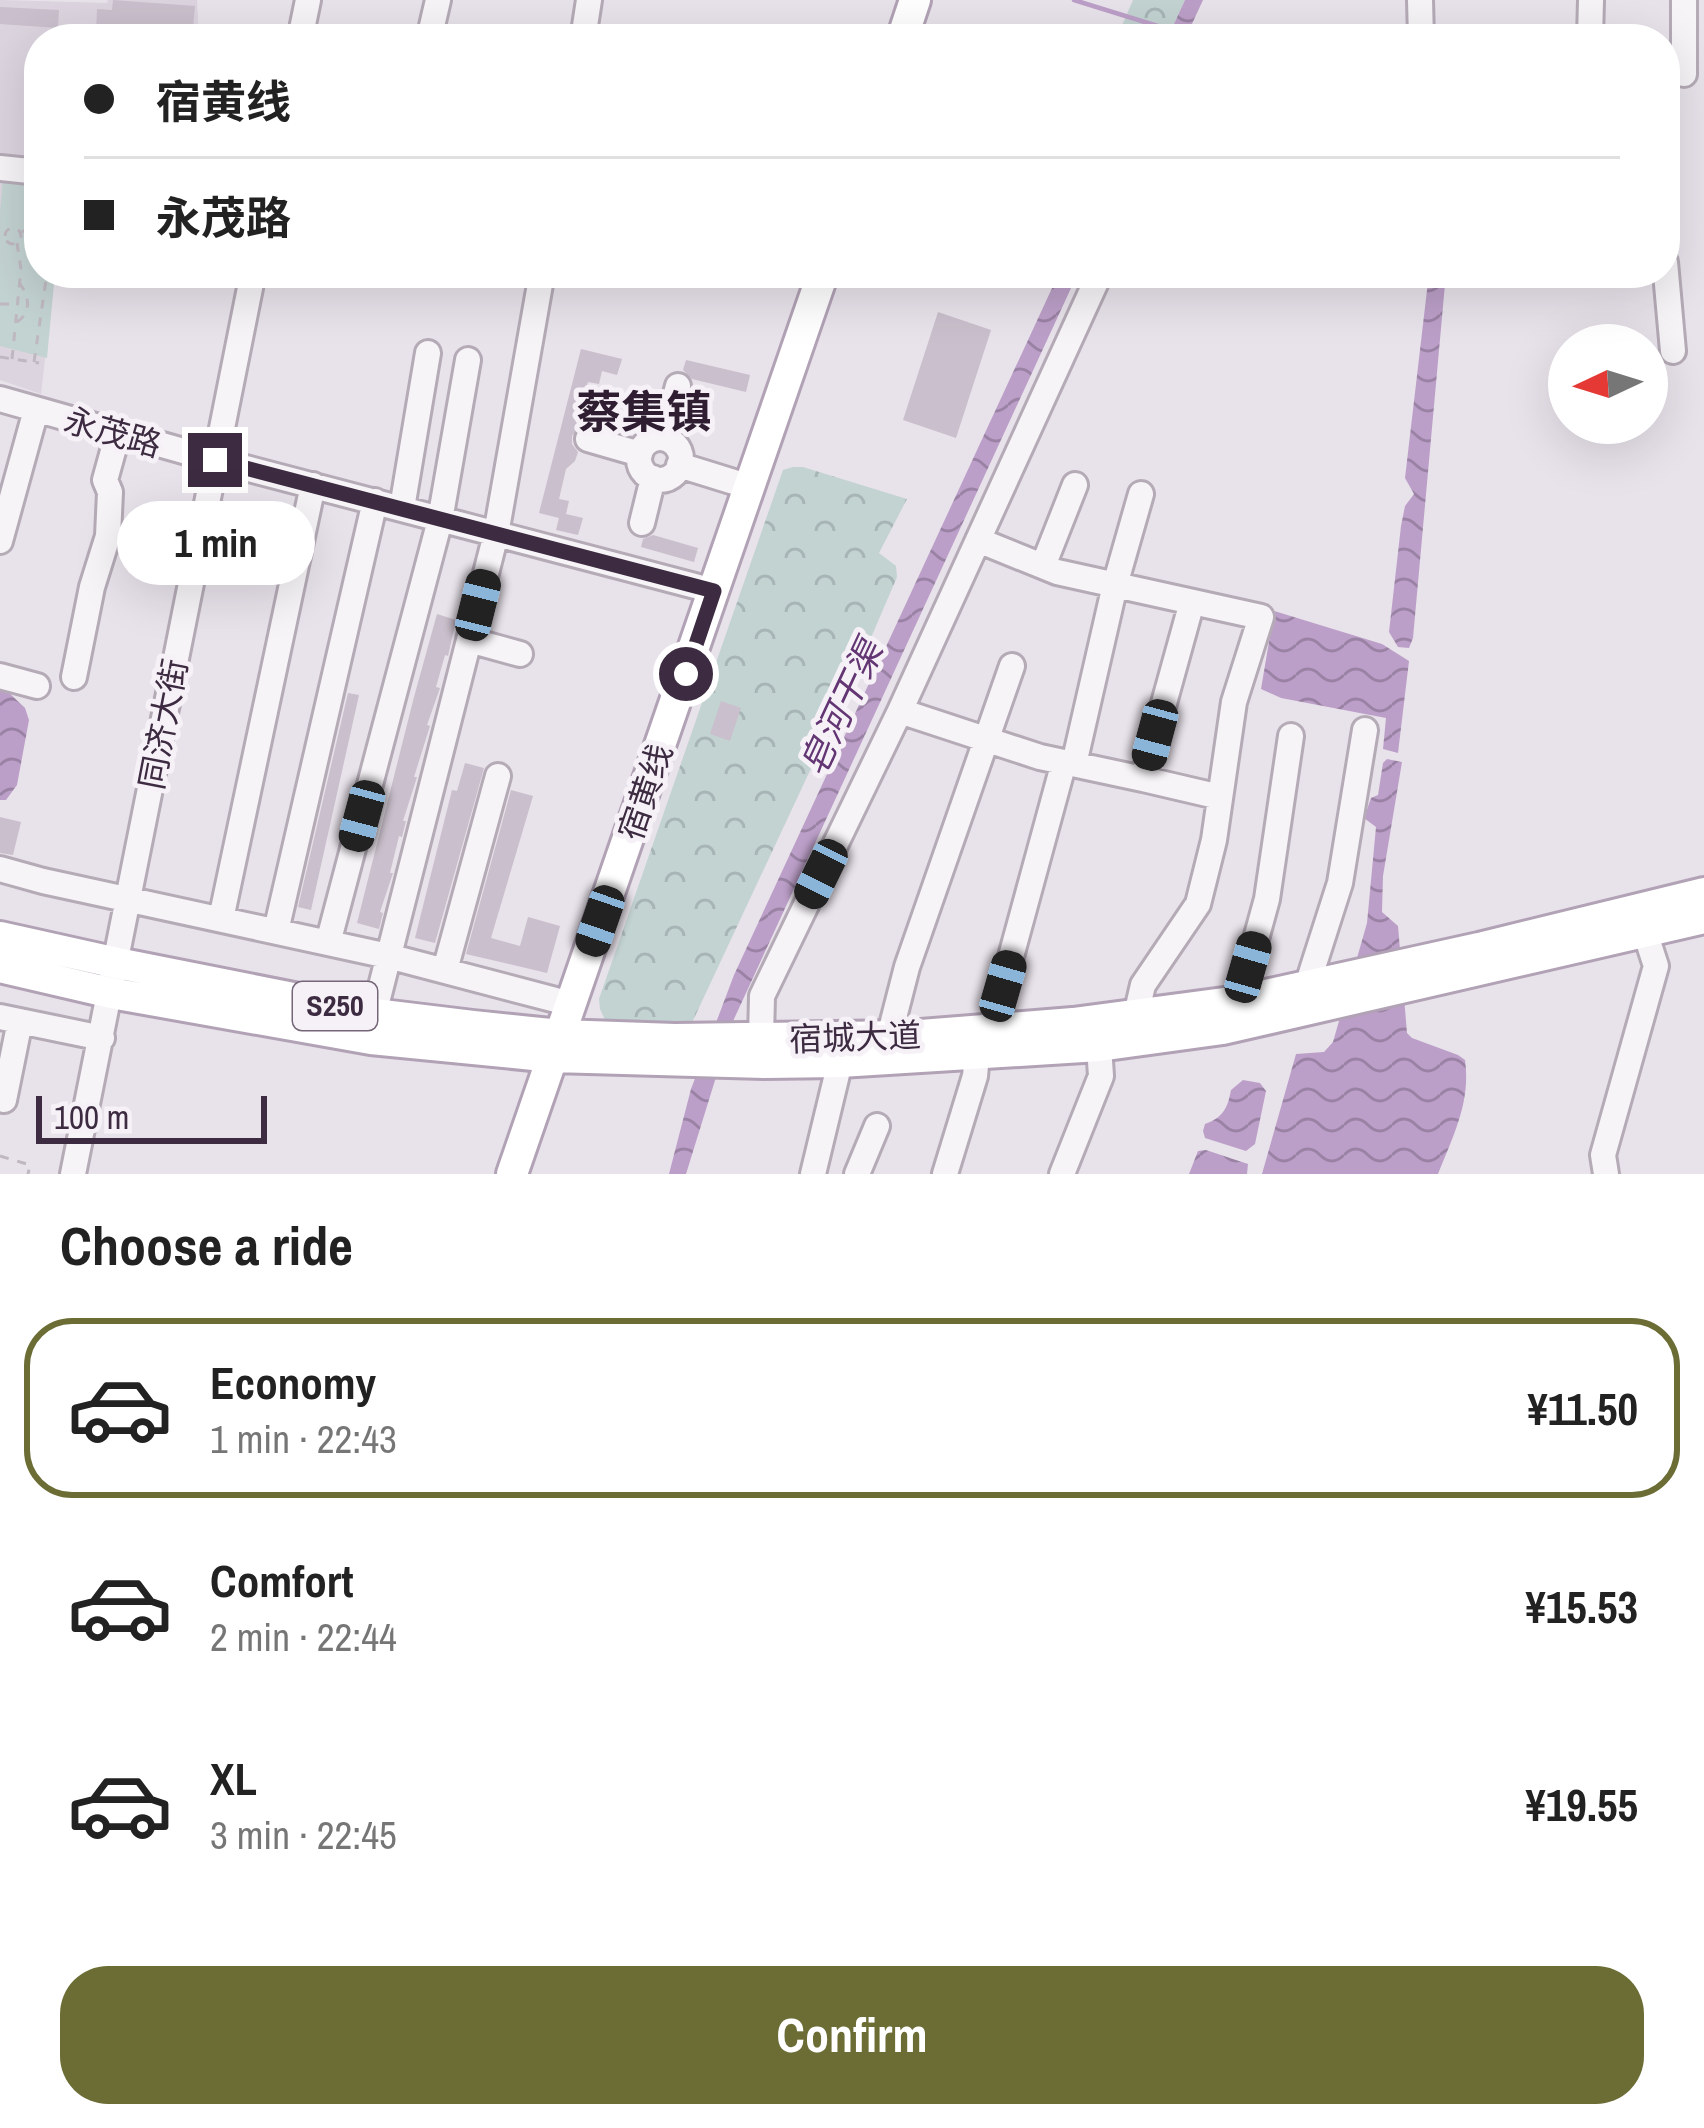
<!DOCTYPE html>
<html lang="en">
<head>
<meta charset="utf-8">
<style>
  :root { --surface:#fff; --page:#f2f2f2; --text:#222; --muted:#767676; --line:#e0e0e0; --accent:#6b6d35 }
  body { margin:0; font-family:"Archivo Narrow","Noto Sans SC",sans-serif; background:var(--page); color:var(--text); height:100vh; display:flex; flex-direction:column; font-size:45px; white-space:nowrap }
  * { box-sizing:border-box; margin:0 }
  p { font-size:39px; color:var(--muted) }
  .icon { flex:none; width:66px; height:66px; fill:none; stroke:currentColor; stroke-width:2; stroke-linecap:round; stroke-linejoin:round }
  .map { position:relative; height:1174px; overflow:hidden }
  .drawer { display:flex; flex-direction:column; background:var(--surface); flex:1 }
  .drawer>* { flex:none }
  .hud { position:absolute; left:24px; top:24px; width:1656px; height:264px; border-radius:48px; box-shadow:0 12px 48px #0002; display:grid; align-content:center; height:264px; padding:0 60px; background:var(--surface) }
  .needle { width:78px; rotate:266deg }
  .buttons { position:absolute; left:1548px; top:324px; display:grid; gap:24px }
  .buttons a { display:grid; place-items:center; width:120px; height:120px; border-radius:50%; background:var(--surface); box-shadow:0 12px 48px #0002; font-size:60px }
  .scale { position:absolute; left:36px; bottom:30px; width:231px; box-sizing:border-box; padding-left:12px; border:6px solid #3d2b41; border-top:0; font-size:33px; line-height:42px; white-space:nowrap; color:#3d2b41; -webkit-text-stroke:9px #f6f1f7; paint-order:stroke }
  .end { position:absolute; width:54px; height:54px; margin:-27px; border:15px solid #3d2b41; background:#fff; box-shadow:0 0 0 6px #fff }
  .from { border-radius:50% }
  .bubble { position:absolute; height:84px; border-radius:42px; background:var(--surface); box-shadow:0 12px 48px #0002; font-size:39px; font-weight:700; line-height:84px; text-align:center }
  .car { position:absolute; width:36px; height:72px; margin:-36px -18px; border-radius:15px; box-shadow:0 0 9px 3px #0007; background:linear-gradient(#222 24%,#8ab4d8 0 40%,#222 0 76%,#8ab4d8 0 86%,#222 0) }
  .hud b { display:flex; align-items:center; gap:42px; height:114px; font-size:45px }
  .hud b+b { border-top:3px solid var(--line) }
  .hud i { width:30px; height:30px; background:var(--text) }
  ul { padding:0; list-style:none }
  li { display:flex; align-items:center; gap:36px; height:180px; margin:0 24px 18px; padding:0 36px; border:6px solid transparent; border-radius:48px }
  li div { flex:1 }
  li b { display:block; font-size:45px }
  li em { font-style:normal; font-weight:700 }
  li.selected { border-color:var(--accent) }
  li>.icon { width:108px; height:108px; stroke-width:1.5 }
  h2 { padding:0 60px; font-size:54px; line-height:144px }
  .button { display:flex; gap:24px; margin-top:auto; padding:24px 60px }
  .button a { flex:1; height:138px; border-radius:48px; background:var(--accent); color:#fff; font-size:48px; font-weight:700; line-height:138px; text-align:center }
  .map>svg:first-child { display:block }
  .built { fill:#dcd4df }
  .green { fill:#c3d3d2 }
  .forest { fill:url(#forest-crowns) }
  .water { fill:url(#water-waves) }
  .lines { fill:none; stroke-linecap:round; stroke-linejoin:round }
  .stream { stroke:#bc9fc8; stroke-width:4.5 }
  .building { fill:#cabfcc }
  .minor-casing { stroke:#b5abb7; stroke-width:30 }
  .major-casing { stroke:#b1a2b5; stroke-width:36 }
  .path { stroke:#bfb8c1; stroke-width:3; stroke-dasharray:9 9; stroke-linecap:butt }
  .minor { stroke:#f7f4f8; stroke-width:24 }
  .major { stroke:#fff; stroke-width:30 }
  .route { stroke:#3d2b41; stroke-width:15 }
  .labels { text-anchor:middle; stroke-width:10; stroke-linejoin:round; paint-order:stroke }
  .shield { fill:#f6f1f7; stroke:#746678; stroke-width:3 }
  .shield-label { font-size:30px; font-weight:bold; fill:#3d2b41 }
  .street-label { font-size:33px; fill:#3d2b41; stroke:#f6f1f7 }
  .water-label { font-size:36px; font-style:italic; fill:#633673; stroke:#f6f1f7 }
  .district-label { font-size:45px; font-weight:bold; fill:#2f1d32; stroke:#f6f1f7 }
</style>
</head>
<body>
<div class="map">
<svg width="1704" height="1174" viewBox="0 0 1704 1174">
  <defs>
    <pattern id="forest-crowns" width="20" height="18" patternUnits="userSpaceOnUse" patternTransform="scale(3)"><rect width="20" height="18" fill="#c3d3d2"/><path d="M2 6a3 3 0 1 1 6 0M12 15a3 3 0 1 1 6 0" fill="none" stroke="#a8b5b6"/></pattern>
    <pattern id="water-waves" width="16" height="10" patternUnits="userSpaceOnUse" patternTransform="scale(3)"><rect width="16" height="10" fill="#bc9fc8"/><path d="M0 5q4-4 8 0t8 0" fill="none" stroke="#9a82a4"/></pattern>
  </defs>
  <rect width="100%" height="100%" fill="#e8e2ea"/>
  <path class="built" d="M0 0 107 3 108 0H197L199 39H39V273H55L41 394 0 380Z"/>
  <path class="green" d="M3 179 39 183V273H55L47 358 0 346V211Z"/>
  <path class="forest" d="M1133 0H1185L1167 39H1116Z
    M793 467H803L907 499 879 553 896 566 897 577 858 668 690 1027 606 1022 600 1009 599 999 783 470Z"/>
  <path class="water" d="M1185 0H1203L1185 39H1167Z
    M1059 273H1078L734 1019 686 1174H669L691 1089 734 975Z
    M1429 273H1446L1413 638 1409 648 1398 647 1389 632 1401 526 1405 506 1414 494 1405 478Z
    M1271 610 1382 644 1409 661 1398 753 1383 749 1386 718 1281 698 1261 689 1272 624Z
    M0 689 6 690 25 708 29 720 17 785 6 800H0Z
    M1387 759 1402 762 1383 876 1382 912 1398 926 1407 1033 1412 1038 1458 1055 1465 1060C1471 1102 1453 1136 1438 1174H1262L1296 1054 1324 1052 1333 1042 1367 923 1376 827 1364 818 1371 798 1378 795 1383 763Z
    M1243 1080 1260 1083 1266 1091 1255 1144 1246 1151 1205 1138 1203 1131 1205 1124C1223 1118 1228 1107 1231 1090Z
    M1206 1150 1248 1164 1247 1174H1189L1198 1151Z"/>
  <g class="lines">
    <path class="stream" d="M1074 0 1177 32"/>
  </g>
  <path class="building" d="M113 0 195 6 192 39 96 32 97 9 112 10Z
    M0 7 59 10 58 28 0 24Z
    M938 312 991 330 956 438 903 420Z
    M581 349 622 359 617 375 602 371 599 384 588 382 579 418 582 424 572 436V444L578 452 575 461 566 469 559 499 569 501 566 514 583 518 578 535 556 530 559 518 539 513Z
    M686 360 750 375 746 392 692 379 683 370Z
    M653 535 698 548 694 562 641 547 643 539Z
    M437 614 456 620 448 656 445 655 436 687 440 688 427 725 430 726 414 777H417L403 821H406L402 837 399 836 390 873H393L380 912 383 913 379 929 357 923 414 697Z
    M348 693 359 695 311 910 298 907Z
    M721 701 741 708 730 741 710 734Z
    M465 763 484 768 435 943 415 938 452 790 457 791Z
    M511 790 533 796 491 938 520 946 528 917 560 926 547 973 466 954Z
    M0 817 21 822 13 855 0 853Z"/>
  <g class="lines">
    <g class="minor-casing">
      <path id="minor" d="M1420 0 1421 39
        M300 39 308 0
        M429 39 438 0
        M583 39 589 0
        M1590 39 1591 0
        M1684 74V0
        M0 168 39 172
        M1665 262 1673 351
        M0 399 215 460 714 591
        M664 438 678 386
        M639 459a21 21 0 1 1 42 0a21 21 0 1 1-42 0Z
        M588 439 640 454
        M679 465 750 487
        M402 508 428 353
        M642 523 653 478
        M978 540 1057 572 1261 617 1234 702 1214 840 1198 904 1143 985 1136 1015
        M0 541 36 410
        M1043 566 1075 485
        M469 640 520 654
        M0 676 37 686
        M74 677 92 587 108 536 110 492 105 480 118 433
        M900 711 1040 757 1143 779 1192 602
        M1074 764 1115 585 1141 494
        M1143 779 1220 797
        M0 869 43 881 388 956 571 1004
        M221 919 313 485
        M276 931 375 501
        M328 943 440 520 468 360
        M445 970 498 776
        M1307 986 1340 883 1365 730
        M1239 1001 1267 899 1291 736
        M374 1014 496 534 542 273
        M0 1017 102 1038
        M991 1030 1064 762
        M889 1037 907 967 1012 666
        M761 1039 762 996 900 711 1100 273
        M4 1100 20 1021
        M73 1174 253 273
        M813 1174 840 1062
        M857 1174 877 1126
        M945 1174 975 1076 977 1055
        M1062 1174 1101 1076 1099 1046
        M1606 1174 1603 1155 1656 966 1645 932"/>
    </g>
    <g class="major-casing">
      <path id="major" d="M902 39 915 0
        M0 937 117 963 374 1014 473 1026 560 1035 675 1039 908 1036 1073 1023 1239 1001 1479 948 1704 893
        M0 967 111 993 371 1039 553 1057 764 1063 840 1062 1099 1046 1223 1029 1704 918
        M512 1174 823 273"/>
    </g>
    <path class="path" d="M5 236a8 8 0 1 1 16 0a8 8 0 1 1-16 0Z
      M22 232 31 227 39 211
      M0 304H16
      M17 322C31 313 30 297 20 284
      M0 357 39 363
      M12 359 21 269 17 243
      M34 362 47 273
      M0 1156 30 1165 28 1174"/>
    <use href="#minor" class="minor"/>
    <use href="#major" class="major"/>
  </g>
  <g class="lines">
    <path class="route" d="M215 460 714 591 686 674"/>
  </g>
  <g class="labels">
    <rect class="shield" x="293" y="982" width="84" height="48" rx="9"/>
    <g class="shield-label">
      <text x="335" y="1016">S250</text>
    </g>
    <g class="street-label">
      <text transform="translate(113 432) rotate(16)" y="12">永茂路</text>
      <text transform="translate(163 724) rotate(-79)" y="12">同济大街</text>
      <text transform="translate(645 792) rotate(-71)" y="12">宿黄线</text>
      <text transform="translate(855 1037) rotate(-2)" y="12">宿城大道</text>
    </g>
    <g class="water-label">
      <text transform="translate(841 708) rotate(-65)" y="13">皂河干渠</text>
    </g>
    <g class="district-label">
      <text x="644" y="428">蔡集镇</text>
    </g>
  </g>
</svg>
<div class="buttons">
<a><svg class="needle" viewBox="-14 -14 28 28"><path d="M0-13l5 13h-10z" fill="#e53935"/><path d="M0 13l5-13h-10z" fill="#767676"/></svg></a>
</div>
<div class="scale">100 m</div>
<i class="end from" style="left:686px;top:674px"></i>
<i class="end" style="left:215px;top:460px"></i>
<div class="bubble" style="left:117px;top:501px;width:198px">1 min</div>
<i class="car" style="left:478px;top:605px;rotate:14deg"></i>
<i class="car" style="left:1155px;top:735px;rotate:195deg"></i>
<i class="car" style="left:362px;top:816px;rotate:195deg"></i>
<i class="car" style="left:821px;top:874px;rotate:206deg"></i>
<i class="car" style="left:600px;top:921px;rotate:199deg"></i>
<i class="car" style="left:1248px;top:967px;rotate:16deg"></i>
<i class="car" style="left:1003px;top:986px;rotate:16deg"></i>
<div class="hud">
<b><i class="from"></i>宿黄线</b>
<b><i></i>永茂路</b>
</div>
</div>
<section class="drawer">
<h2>Choose a ride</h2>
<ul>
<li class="selected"><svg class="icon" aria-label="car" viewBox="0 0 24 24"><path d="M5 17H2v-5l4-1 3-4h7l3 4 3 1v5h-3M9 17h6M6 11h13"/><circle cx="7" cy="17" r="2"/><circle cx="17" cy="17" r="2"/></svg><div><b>Economy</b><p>1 min · 22:43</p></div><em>¥11.50</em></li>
<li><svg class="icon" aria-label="car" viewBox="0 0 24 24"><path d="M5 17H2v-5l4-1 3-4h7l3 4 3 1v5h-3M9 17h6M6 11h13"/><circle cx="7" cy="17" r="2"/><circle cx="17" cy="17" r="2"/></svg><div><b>Comfort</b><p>2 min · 22:44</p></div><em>¥15.53</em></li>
<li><svg class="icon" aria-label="car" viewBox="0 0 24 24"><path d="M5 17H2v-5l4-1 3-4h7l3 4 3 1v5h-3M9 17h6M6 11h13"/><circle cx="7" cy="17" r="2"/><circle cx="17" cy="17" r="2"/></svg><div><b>XL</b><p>3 min · 22:45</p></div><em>¥19.55</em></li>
</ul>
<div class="button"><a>Confirm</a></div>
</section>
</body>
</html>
